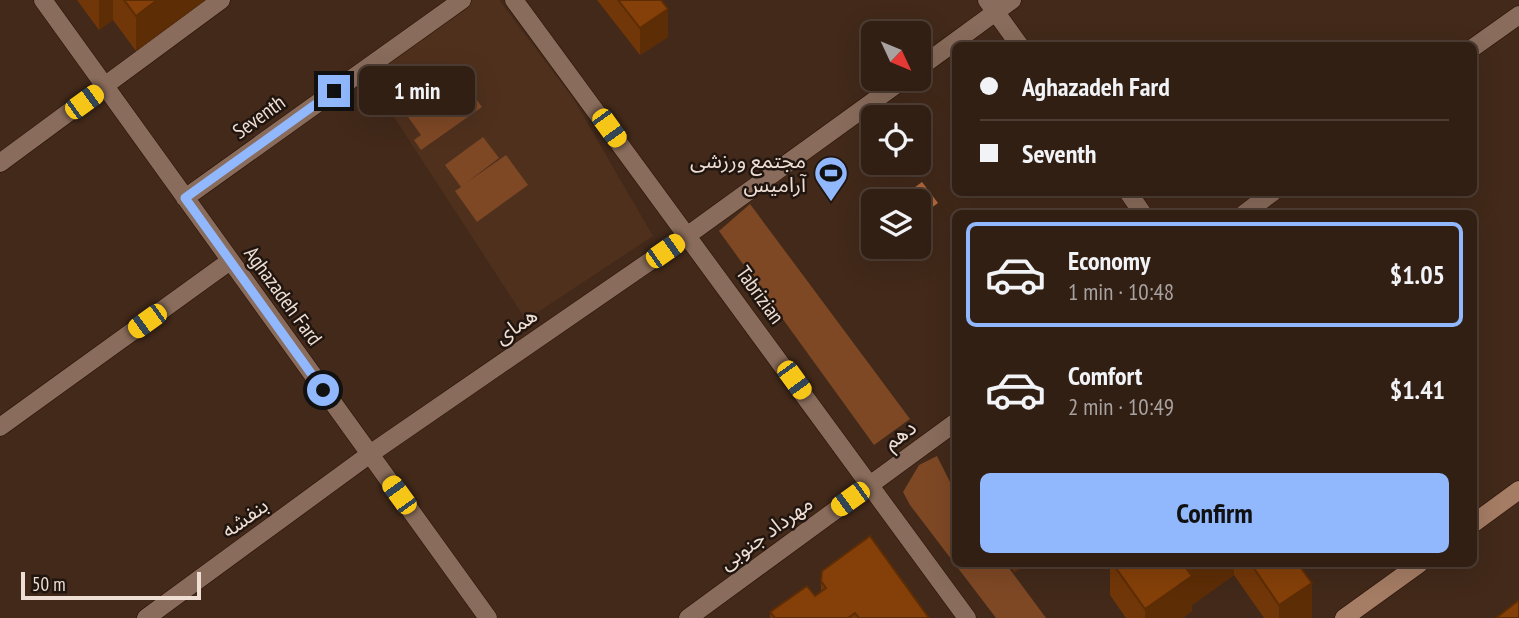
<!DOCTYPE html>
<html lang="en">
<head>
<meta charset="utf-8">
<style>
  :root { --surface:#321f14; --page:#3d2c22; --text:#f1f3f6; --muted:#a8a2a0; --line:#4d3d34; --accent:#91b8fd }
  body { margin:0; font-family:"PT Sans Narrow","Noto Sans Arabic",sans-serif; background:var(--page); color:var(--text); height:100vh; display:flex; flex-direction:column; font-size:26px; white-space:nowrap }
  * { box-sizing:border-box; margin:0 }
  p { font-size:23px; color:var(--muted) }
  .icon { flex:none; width:38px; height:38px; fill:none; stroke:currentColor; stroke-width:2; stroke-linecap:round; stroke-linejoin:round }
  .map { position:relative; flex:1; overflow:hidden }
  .side { position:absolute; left:952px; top:210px; width:525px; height:357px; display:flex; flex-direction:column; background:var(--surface); border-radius:10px; box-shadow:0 7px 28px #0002,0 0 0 2px var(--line) }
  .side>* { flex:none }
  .banner { position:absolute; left:952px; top:42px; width:525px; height:154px; border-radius:10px; box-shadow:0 7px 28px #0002,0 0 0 2px var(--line); display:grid; align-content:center; height:154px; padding:0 28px; background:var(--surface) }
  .needle { width:46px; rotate:134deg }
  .fabs { position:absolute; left:861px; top:21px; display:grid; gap:14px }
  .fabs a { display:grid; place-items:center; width:70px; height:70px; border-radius:10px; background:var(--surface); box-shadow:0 7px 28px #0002,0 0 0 2px var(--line); font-size:35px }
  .scale { position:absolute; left:21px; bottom:18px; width:180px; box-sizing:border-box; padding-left:7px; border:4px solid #eeded4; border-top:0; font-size:19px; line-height:24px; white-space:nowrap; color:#eeded4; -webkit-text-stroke:5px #20150f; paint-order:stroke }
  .end { position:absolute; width:32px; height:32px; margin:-16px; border:9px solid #91b8fd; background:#111; box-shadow:0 0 0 4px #111 }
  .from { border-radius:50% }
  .bubble { position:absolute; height:49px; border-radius:10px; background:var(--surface); box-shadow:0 7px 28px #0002,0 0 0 2px var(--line); font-size:23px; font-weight:600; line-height:49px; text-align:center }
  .car { position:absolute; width:21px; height:42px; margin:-21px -10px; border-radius:9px; box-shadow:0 0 5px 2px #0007; background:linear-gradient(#f5c518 24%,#345 0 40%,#f5c518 0 76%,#345 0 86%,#f5c518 0) }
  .banner b { display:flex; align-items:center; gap:24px; height:66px; font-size:26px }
  .banner b+b { border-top:2px solid var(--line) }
  .banner i { width:18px; height:18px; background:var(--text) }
  ul { padding:12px 0 0; list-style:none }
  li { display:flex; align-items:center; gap:21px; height:105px; margin:0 14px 10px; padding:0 14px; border:4px solid transparent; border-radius:10px }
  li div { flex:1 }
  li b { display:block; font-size:26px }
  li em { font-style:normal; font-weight:600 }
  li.selected { border-color:var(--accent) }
  li>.icon { width:63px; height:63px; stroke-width:1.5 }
  .primary-button { display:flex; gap:14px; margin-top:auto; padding:14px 28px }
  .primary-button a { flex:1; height:80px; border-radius:10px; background:var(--accent); color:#111; font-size:28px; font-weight:600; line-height:80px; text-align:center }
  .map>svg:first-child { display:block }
  .built { fill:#4f301d }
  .green { fill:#7e4825 }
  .water { fill:#b1683a }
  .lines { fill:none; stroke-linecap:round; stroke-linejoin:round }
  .street-casing { stroke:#281104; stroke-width:19 }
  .secondary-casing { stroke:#281104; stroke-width:19 }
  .street { stroke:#896c5b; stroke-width:18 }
  .secondary { stroke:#a57c64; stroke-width:18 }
  .wall { fill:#723708 }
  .shaded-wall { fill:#5d2d06 }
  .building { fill:#854009; stroke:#5d2d06; stroke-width:2 }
  .route { stroke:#91b8fd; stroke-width:9 }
  .labels { text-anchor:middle; stroke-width:5; stroke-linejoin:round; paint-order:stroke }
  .street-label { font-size:21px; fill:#eeded4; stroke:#20150f }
  .poi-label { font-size:21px; fill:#eeded4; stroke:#20150f; text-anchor:end }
</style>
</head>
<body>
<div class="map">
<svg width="1519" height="618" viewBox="0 0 1519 618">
  <rect width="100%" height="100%" fill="#42291a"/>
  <path class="built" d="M472 0H499L573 98 653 236 526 320 368 77Z"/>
  <path class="green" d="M457 72 482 107 421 150 414 140 421 135 403 110Z
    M483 137 499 158 466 183 506 155 528 185 477 222 455 191 461 187 445 165Z
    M750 204 910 419 874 445 719 231Z
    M937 456 955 492 956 564H1006L1046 618H996L910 505 903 492 919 465Z"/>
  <path class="water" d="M922 182 938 203 919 217V201H896Z"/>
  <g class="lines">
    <g class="street-casing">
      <path id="street" d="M43 0 488 618
        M514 0 967 618
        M987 0 1020 46
        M1474 47 1519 15
        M919 68 1012 0
        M0 163 221 0
        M1128 192 1143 214
        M185 198 462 0
        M1244 214 1273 192
        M0 427 230 261
        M146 618 370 454 688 235 904 79
        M688 618 956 422"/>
    </g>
    <g class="secondary-casing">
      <path id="secondary" d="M1474 523 1519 490
        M1344 618 1419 564"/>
    </g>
    <use href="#street" class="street"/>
    <use href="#secondary" class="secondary"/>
  </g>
  <path class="wall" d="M77 0H205L136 51 113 20 99 30Z
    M597 0H661L668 37 640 55Z
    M1009 564H1028L1015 572Z
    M1110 564H1298L1312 618H1264L1234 575 1192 605V611L1183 618H1126L1110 595Z
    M821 581 929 618H770V612L815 596 821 592Z"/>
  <path class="shaded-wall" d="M99 0H113V20L99 30Z
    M157 0H205L136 51V16Z
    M668 9V37L640 55V28Z
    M1015 564H1028L1015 572Z
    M1201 564H1234V575L1192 605V611L1183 618H1145V609L1191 577V571Z
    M1312 583V618H1279V605Z"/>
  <path class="building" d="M124 0H157L136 16Z
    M618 0H661L668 9 640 28Z
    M870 536 929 618H859L855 613 848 618H775L770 612 807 586 815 596 826 588 821 581 822 571Z
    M1113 564H1183L1192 576 1145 609Z
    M1185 564H1201L1191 571Z
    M1251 564H1298L1312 583 1279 605Z
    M1519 600V618H1496Z"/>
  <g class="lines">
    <path class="route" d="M323 390 185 198 334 91"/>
  </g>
  <defs>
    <g id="stadium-pin" transform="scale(1.75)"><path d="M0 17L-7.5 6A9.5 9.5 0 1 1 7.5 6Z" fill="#91b8fd" stroke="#20150f"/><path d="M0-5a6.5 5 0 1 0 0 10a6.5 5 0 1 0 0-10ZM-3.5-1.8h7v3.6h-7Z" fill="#111"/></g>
  </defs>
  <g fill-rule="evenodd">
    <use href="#stadium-pin" x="831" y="173"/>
  </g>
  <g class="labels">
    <g class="street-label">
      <text transform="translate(259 117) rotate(-36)" y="7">Seventh</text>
      <text transform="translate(760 295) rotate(54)" y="7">Tabrizian</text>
      <text transform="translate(283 296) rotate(54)" y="7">Aghazadeh Fard</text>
      <text transform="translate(516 326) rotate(-35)" y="7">همای</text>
      <text transform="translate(900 435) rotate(-36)" y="7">دهم</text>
      <text transform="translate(245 518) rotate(-36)" y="7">بنفشه</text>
      <text transform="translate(766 533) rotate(-36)" y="7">مهرداد جنوبی</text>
    </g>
    <g class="poi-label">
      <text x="806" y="168">مجتمع ورزشی<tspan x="806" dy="24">آرامیس</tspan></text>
    </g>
  </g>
</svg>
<div class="fabs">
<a><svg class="needle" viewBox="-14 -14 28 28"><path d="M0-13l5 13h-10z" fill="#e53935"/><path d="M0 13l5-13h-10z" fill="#a8a2a0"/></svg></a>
<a><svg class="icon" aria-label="locate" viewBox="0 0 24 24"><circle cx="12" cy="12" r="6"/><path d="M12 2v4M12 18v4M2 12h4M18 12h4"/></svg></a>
<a><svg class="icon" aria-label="layers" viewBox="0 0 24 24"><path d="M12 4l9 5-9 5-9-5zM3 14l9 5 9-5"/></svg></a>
</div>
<div class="scale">50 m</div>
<i class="end from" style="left:323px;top:390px"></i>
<i class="end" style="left:334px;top:91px"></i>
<div class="bubble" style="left:359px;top:66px;width:116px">1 min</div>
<i class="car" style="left:84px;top:102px;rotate:54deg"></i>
<i class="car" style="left:609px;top:128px;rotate:144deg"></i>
<i class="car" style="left:665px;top:251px;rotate:55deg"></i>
<i class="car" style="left:147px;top:321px;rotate:234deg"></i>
<i class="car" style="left:794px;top:380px;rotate:144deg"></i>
<i class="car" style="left:399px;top:495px;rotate:324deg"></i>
<i class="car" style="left:850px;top:499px;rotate:234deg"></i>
<div class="banner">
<b><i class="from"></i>Aghazadeh Fard</b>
<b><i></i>Seventh</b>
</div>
<section class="side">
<ul>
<li class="selected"><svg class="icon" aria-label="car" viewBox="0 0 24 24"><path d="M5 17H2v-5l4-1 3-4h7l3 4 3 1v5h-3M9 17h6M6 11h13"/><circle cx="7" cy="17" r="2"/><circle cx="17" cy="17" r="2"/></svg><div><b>Economy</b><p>1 min · 10:48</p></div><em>$1.05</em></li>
<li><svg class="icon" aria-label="car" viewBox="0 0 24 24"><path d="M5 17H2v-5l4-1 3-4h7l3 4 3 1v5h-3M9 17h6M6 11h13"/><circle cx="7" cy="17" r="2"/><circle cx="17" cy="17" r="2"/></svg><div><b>Comfort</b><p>2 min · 10:49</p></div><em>$1.41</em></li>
</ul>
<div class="primary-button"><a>Confirm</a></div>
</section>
</div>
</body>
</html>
